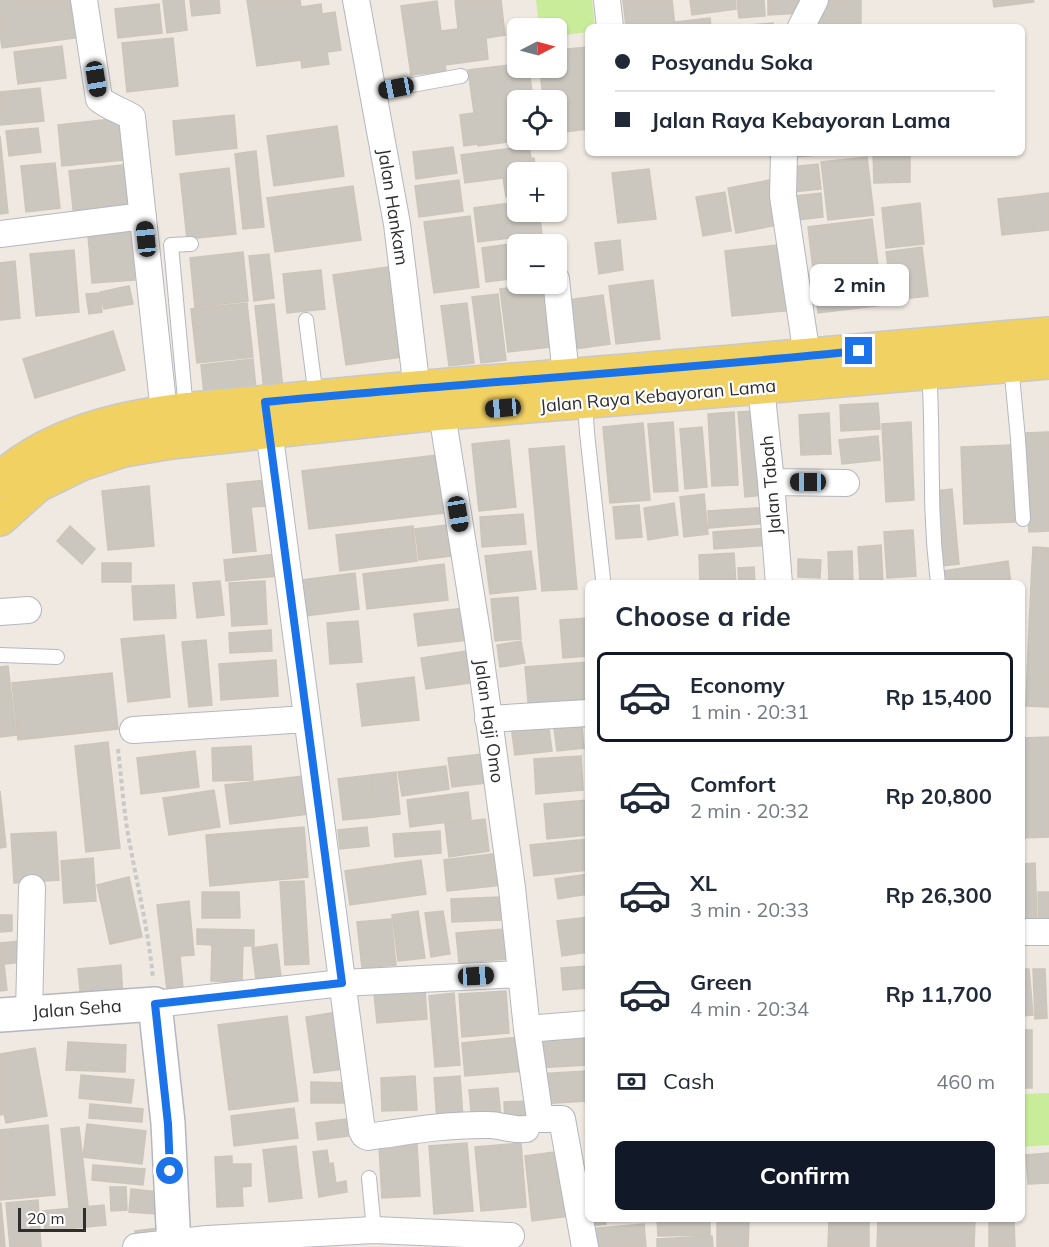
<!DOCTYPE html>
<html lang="en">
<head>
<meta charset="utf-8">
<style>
  :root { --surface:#fff; --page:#f6f6f7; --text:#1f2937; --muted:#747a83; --line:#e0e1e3; --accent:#111827 }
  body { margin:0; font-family:Mulish,sans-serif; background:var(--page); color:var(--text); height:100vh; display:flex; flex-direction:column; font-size:22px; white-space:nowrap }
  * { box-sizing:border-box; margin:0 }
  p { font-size:20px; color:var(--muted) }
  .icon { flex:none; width:33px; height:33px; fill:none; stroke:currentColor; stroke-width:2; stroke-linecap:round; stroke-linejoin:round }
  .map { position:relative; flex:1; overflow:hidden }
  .sheet { position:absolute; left:585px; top:580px; width:440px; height:642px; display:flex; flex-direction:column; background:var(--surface); border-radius:9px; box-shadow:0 2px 4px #0004 }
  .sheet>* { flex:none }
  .banner { position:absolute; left:585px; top:24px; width:440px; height:132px; border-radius:9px; box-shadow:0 2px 4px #0004; display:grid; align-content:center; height:132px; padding:0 30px; background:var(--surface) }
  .needle { width:39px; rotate:84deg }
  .controls { position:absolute; left:507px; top:18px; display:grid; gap:12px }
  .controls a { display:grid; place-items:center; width:60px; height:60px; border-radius:9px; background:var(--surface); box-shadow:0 2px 4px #0004; font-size:30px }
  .scale { position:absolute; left:18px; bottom:15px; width:68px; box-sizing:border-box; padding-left:6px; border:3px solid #2e2e2e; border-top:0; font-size:16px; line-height:21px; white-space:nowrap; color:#2e2e2e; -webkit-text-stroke:4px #fff; paint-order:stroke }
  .end { position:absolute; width:27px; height:27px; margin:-14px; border:8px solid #1a73e8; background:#fff; box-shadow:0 0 0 3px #fff }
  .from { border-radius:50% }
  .bubble { position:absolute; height:42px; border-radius:9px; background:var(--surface); box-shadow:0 2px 4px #0004; font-size:20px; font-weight:700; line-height:42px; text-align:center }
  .car { position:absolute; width:18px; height:36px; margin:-18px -9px; border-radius:8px; box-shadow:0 0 4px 2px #0007; background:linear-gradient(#222 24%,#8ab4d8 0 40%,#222 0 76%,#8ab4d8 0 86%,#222 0) }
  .banner b { display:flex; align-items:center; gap:21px; height:57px; font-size:22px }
  .banner b+b { border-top:2px solid var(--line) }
  .banner i { width:15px; height:15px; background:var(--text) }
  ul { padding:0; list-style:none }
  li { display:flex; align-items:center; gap:18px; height:90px; margin:0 12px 9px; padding:0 18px; border:3px solid transparent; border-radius:9px }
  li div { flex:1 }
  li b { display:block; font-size:22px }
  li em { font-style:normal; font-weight:700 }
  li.on { border-color:var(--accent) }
  li>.icon { width:54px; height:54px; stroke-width:1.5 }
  h2 { padding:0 30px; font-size:27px; line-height:72px }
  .pay { display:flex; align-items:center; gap:15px; height:66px; padding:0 30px; font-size:22px }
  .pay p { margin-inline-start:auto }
  .action { display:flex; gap:12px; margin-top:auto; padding:12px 30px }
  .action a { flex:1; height:69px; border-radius:9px; background:var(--accent); color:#fff; font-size:24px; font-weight:700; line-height:69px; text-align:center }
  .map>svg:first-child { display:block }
  .pitch { fill:#c9ec9a }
  .building { fill:#cbc7bf; stroke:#cbc5ba; stroke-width:1.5 }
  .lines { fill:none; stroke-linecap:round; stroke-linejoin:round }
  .lane-casing { stroke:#b4b7c1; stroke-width:16 }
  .street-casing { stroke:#b4b7c1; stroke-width:28 }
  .secondary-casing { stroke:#b4b7c1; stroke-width:36 }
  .primary-casing { stroke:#c9c9c9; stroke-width:36 }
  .path { stroke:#c9c9c9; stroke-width:4; stroke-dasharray:4.5 3; stroke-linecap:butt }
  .lane { stroke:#fff; stroke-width:14 }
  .street { stroke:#fff; stroke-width:26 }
  .secondary { stroke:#fff; stroke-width:33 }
  .primary { stroke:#f2d163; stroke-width:33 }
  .route { stroke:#1a73e8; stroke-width:8 }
  .labels { text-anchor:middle; stroke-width:4.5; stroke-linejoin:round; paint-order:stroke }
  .street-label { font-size:18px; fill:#2e2e2e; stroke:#fff }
</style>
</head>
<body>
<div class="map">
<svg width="1049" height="1247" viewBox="0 0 1049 1247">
  <rect width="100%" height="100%" fill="#efe9e1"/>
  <path class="pitch" d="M536 0H592L595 27H588V32L557 36 556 28H539Z
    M1049 1093V1145L1022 1147V1094Z"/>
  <path class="building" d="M0 0H75L81 37 2 48 0 33Z
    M163 0H184L187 30 167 33Z
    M190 0H219L220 13 192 16Z
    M247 0H300L301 7 321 4 322 14 335 12 341 50 327 52 329 64 302 68 301 60 257 66Z
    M461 0H501L505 35 486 38 488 59 445 65 446 71 411 75 401 6 437 1 441 31 458 29 455 1Z
    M623 0H672L675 27H626Z
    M690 0H735L736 9 692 15Z
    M737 0H764L765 16 739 18Z
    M768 0H801L802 13 768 15Z
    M829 0H861V27H815Z
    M993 0H1033L1034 2 994 7Z
    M159 4 162 33 118 38 115 9Z
    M710 18 711 27H676V22Z
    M773 23V27H726Z
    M173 38 178 86 127 92 122 43Z
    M62 46 66 78 18 84 14 52Z
    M588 47V129L556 133V100H543L540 68H556V50Z
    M518 64V68H529L533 100H518V140H522L478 146V144L464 146 460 115 474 113 468 70Z
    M40 88 44 121 0 125V92Z
    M234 115 237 148 176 155 173 121Z
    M130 117 134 159 62 166 58 125Z
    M337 126 344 176 274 186 267 136Z
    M38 128 41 152 9 156 6 131Z
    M0 136 8 213 0 214Z
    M529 146 531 158H534L536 172H518V195L506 197 503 178 465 183 461 155Z
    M453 147 457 173 416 179 413 152Z
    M256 151 264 227 243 229 235 154Z
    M794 153H844L794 157Z
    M873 153H910V182L874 183Z
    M867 157 874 215 828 220 821 162Z
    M55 163 60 208 26 212 21 166Z
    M131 164 136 212 74 218 69 171Z
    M818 164 821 189 793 192 790 167Z
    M229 168 236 234 187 239 180 174Z
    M649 169 656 219 618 223 612 173Z
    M459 180 463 211 419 217 415 186Z
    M770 180 778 225 736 233 728 188Z
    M353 186 361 240 275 252 267 198Z
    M725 192 731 231 703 236 696 197Z
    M821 193 823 217 797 220 795 196Z
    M1049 193V230L1002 235 998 199Z
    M518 202V212H539L542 234 478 242 474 208Z
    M920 203 924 244 886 248 882 208Z
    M470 216 479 287 434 293 424 222Z
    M872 219 883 305 818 313 808 227Z
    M131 232 135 280 92 283 88 235Z
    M539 240 540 244H518V278L486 282 482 248Z
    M620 240 623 270 599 274 595 243Z
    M787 244 794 310 732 316 725 251Z
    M922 247 928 296 893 300 886 252Z
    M74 250 79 312 36 316 30 254Z
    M243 252 248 301 195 307 190 258Z
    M269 254 274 298 254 301 249 256Z
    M15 261 20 318 0 320V263Z
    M394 266 408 356 346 365 333 275Z
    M321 270 325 309 287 313 283 274Z
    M653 280 660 339 616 344 609 286Z
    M542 284H550L558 346 508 352 500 289Z
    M129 286 133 304 104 309 100 292Z
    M100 293 102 312 89 314 86 294Z
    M498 294 506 360 481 363 472 297Z
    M603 295 610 344 575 349 568 300Z
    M247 303 253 357 197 363 191 309Z
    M467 303 474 363 449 366 441 306Z
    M274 304 283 389 264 391 255 306Z
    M113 331 125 370 35 398 23 359Z
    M253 359 256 389 204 394 201 365Z
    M878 403 880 429 841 431 840 405Z
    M757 411 764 495 745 497 738 412Z
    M734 412 738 485 712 486 708 414Z
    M829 413 831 454 801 455 799 415Z
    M673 422 678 491 654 492 648 424Z
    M911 422 914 500 886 502 882 424Z
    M643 423 650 500 610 503 603 427Z
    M702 427 707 487 685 489 680 429Z
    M1049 432V531L1029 532 1024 433Z
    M878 436 880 460 842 464 839 440Z
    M509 440 516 507 479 511 472 444Z
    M1012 445 1015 522 964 524 961 447Z
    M564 446 577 589 542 591 529 449Z
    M446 454 452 512 309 529 302 471Z
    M265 480 267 506 251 507 256 551 233 553 227 484Z
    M149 486 154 546 108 550 102 491Z
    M952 489 959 564 941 566 935 491Z
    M704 494 708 534 684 537 680 497Z
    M674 503 678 535 648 540 644 508Z
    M639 505 642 537 616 539 613 507Z
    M770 507 771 523 709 528 708 511Z
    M523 514 526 544 482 547 480 517Z
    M455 524 459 555 419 560 415 529Z
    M70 526 95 549 82 564 57 541Z
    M413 526 417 561 340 571 336 535Z
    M771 528 772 545 714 549 713 532Z
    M913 530 916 576 887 578 884 532Z
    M881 545 883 583H860L858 547Z
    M1033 547 1049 548V585L1031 584Z
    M531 551 536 589 490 594 485 556Z
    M852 551 853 582 829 583 828 552Z
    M734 553 736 584H700L699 555Z
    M276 554 278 576 226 581 224 560Z
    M798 559 821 560 820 578 798 577Z
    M1008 561 1011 584H946L944 571Z
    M102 563H131V582H102Z
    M444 564 448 600 367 609 363 574Z
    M754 567 755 584H739L738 568Z
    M355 573 359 609 306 616 302 580Z
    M220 581 224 615 197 618 193 583Z
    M265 581 267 624 232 626 229 583Z
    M1031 584 1049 585V606L1030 605Z
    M174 585 176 618 134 620 132 586Z
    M518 597 521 639 495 641 491 599Z
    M1030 605 1049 606V630L1029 629Z
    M464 608 468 640 418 646 414 614Z
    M588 618V656L563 658 560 620Z
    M358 621 362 662 330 664 327 623Z
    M1029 629 1049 630V652L1028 651Z
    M271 630 272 651 230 653 229 633Z
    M164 635 170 697 128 702 121 639Z
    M206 640 212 705 189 707 182 642Z
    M521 641 525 663 500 667 497 645Z
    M472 650 477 682 426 689 421 658Z
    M1028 651 1049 652V677L1027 676Z
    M276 660 278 696 221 700 219 664Z
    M588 662V707L529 712 525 667Z
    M8 666 16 735 0 737V667Z
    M112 673 118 729 18 740 12 683Z
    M1027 676 1049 677V707L1026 706Z
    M414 677 419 720 362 726 357 684Z
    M581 718 584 748 557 751 553 721Z
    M548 721 552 751 515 755 511 726Z
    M1049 737V837L1022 838V738Z
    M108 742 120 848 86 852 75 746Z
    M251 746 253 780 213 781 212 748Z
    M195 751 199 787 141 794 137 758Z
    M492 753 495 782 452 787 448 758Z
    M581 756 583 790 536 794 534 759Z
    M446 766 449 789 402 796 398 772Z
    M396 772 400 814 375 817 371 775Z
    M371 775 375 817 343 820 338 779Z
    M303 776 308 814 230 824 225 785Z
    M214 790 220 827 169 835 163 798Z
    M0 791 6 847 0 848Z
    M468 792 471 819 410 827 407 800Z
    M588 800V835L547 839 544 804Z
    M485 819 489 851 449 857 445 824Z
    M304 827 308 877 210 886 206 835Z
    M367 827 369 846 340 849 338 830Z
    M440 831 441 853 395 857 393 834Z
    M56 832 59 880 14 883 11 834Z
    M588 839V870L534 876 530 845Z
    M499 853 503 885 447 891 444 860Z
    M93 858 96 901 64 903 61 861Z
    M421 860 426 894 350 905 345 871Z
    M1035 863 1037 919H1022V864Z
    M588 874V894L558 899 555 879Z
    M129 877 142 937 110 944 97 885Z
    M304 881 309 964 285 965 280 882Z
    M202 892H239L240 918H202Z
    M1038 892H1049V922L1039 923Z
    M500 897 501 920 452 922 451 899Z
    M189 901 194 955 180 956 183 988 167 990 157 905Z
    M418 911 425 958 398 961 392 915Z
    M443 911 450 954 431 957 425 913Z
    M0 915H12V931L0 932Z
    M588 917V952L562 956 557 921Z
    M391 919 396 965 362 968 357 922Z
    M197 929 254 930V946H243L242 982 211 981 212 945 197 944Z
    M504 929 507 959 459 963 456 933Z
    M20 941 23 962 4 964 7 990 0 991V943Z
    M277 944 282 985 257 988 252 948Z
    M121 965 123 998 81 1001 78 969Z
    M588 966V988L563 990 561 968Z
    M1022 969H1029L1033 1015 1022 1016Z
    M1033 969H1045L1047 1018 1035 1019Z
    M425 990 427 1019 377 1023 374 994Z
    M506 991 509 1033 462 1037 459 994Z
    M454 993 460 1065 435 1067 429 996Z
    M336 1012 344 1069 314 1073 306 1017Z
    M287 1016 298 1101 229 1110 218 1025Z
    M1022 1030H1032V1088H1022Z
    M588 1033V1065L536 1068 534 1036Z
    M521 1037 524 1071 465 1076 462 1043Z
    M68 1042 126 1045 125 1072 66 1070Z
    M35 1048 47 1116 6 1123 4 1114 0 1115V1054Z
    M586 1071 588 1101 539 1104 537 1074Z
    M81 1075 134 1080 131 1103 79 1098Z
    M415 1076 417 1110 382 1111 381 1078Z
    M460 1076 463 1119 437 1121 434 1078Z
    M311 1082 348 1083V1103H311Z
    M498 1088 501 1118 472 1121 469 1090Z
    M535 1101V1120L505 1121 504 1102Z
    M90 1104 143 1109 142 1122 89 1118Z
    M294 1108 298 1138 234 1146 231 1116Z
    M346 1119 348 1136 318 1140 316 1123Z
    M87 1124 146 1131 142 1164 83 1157Z
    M48 1125 55 1195 0 1200V1130Z
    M79 1127 88 1205 69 1207 61 1129Z
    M467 1143 473 1211 434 1214 429 1146Z
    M521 1143 526 1207 481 1211 475 1147Z
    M417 1144 420 1196 382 1198 379 1146Z
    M296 1146 302 1198 269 1202 263 1150Z
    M327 1150 329 1164 333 1163 336 1183 346 1181 347 1192 319 1197 313 1152Z
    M562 1151 570 1216 532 1221 525 1156Z
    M1049 1153V1183L1028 1184 1026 1155Z
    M232 1156V1164H251V1186L242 1187 243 1206 217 1207 215 1157Z
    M93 1165 145 1169 143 1185 92 1180Z
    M110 1187H126L127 1210 111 1211Z
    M131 1189 159 1192 157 1214 129 1212Z
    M38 1200 41 1247H10L6 1203Z
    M0 1203H1L5 1247H0Z
    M104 1205 106 1225 45 1231 43 1211Z
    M588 1220H605L606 1224 583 1227Z
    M657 1220H710V1235L658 1236Z
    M717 1220H749L748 1247H717Z
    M829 1220H869V1247H828Z
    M878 1220H975L974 1247H877Z
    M989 1220H1014L1015 1247H989Z
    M644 1224 646 1247H590L588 1229Z
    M158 1228 159 1241 137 1244 135 1231Z
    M712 1236 713 1247H657V1239Z"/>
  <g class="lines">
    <g class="lane-casing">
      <path id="lane" d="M374 92 461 76
        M306 320 316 397
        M1011 365 1018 439 1023 519
        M929 373C932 410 931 448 932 485 932 518 934 551 938 584
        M585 402 587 433 603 579
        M186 410 171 245 191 244
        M0 655 57 657
        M369 1178 374 1230"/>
    </g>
    <g class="street-casing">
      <path id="street" d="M84 0 99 99C109 107 120 110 132 117L164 412
        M356 0 397 224 419 406
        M607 0 610 27
        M801 27 815 0
        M784 153 783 196 807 356
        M0 234 143 216
        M556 279 566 376
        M761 387 771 482 779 584
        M442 414 477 632 512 888 527 1029 540 1119H562L585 1247
        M267 415 362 1131 364 1135 368 1137C408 1131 449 1124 489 1125 501 1125 514 1131 526 1129
        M771 482 846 483
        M0 612 28 610
        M488 719 588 713
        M133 730 307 719
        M1022 932H1049
        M155 1004 342 983 521 974
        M29 1012 32 888
        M527 1029 588 1024
        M136 1247 207 1239 374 1230 511 1236"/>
    </g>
    <g class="secondary-casing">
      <path id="secondary" d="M0 1015 155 1004 168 1123 174 1247"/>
    </g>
    <g class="primary-casing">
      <path id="primary" d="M0 479C32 449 77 431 119 421 165 410 212 407 258 403 334 395 411 388 487 382 675 368 862 350 1049 334
        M0 519 38 485 81 464 124 450 172 442 420 415 761 387 1049 362"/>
    </g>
    <path class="path" d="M118 749C122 783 124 817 131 850 139 893 149 935 153 979"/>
    <use href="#lane" class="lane"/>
    <use href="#street" class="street"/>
    <use href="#secondary" class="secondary"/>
    <use href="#primary" class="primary"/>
  </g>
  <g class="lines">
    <path class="route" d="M170 1171 168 1124 155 1004 342 983 265 402C463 383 661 371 859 351"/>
  </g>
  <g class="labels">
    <g class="street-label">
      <text transform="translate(393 207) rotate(81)" y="6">Jalan Hankam</text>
      <text transform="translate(658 396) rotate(-5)" y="6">Jalan Raya Kebayoran Lama</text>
      <text transform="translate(771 485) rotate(-95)" y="6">Jalan Tabah</text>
      <text transform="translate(489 721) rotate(82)" y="6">Jalan Haji Omo</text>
      <text transform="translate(77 1009) rotate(-4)" y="6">Jalan Seha</text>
    </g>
  </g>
</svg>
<div class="controls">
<a><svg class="needle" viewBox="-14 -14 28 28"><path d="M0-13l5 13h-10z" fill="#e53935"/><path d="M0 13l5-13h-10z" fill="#747a83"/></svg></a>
<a><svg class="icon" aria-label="locate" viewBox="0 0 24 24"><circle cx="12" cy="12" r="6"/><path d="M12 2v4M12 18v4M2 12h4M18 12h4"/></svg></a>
<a>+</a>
<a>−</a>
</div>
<div class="scale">20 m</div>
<i class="end from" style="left:170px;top:1171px"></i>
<i class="end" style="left:859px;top:351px"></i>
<div class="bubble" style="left:810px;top:264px;width:99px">2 min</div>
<i class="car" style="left:96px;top:79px;rotate:171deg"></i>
<i class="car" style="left:396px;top:88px;rotate:259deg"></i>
<i class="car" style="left:146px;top:239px;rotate:354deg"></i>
<i class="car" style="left:503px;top:408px;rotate:265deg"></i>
<i class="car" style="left:808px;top:482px;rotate:270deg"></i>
<i class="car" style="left:458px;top:514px;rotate:171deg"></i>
<i class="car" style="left:476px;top:976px;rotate:87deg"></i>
<div class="banner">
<b><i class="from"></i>Posyandu Soka</b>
<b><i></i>Jalan Raya Kebayoran Lama</b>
</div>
<section class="sheet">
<h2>Choose a ride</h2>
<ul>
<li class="on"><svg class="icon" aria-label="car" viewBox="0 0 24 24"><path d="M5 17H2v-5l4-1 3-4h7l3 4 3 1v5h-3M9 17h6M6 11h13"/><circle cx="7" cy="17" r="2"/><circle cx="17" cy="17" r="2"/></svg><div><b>Economy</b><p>1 min · 20:31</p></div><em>Rp 15,400</em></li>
<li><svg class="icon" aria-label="car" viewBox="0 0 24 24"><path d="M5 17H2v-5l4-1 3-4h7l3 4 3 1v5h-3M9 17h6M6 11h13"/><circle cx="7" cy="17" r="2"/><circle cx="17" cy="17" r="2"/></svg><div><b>Comfort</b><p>2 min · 20:32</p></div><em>Rp 20,800</em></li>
<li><svg class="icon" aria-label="car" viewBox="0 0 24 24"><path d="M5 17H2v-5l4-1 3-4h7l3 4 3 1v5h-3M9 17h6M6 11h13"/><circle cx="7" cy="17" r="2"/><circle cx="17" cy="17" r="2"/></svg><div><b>XL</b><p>3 min · 20:33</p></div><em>Rp 26,300</em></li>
<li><svg class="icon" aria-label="car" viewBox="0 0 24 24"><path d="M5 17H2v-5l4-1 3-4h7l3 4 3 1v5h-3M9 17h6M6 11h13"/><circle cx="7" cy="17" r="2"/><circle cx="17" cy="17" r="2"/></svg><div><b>Green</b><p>4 min · 20:34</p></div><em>Rp 11,700</em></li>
</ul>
<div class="pay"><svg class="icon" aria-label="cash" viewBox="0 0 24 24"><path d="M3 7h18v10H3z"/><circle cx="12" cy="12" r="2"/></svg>Cash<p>460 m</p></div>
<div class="action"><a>Confirm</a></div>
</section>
</div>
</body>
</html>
